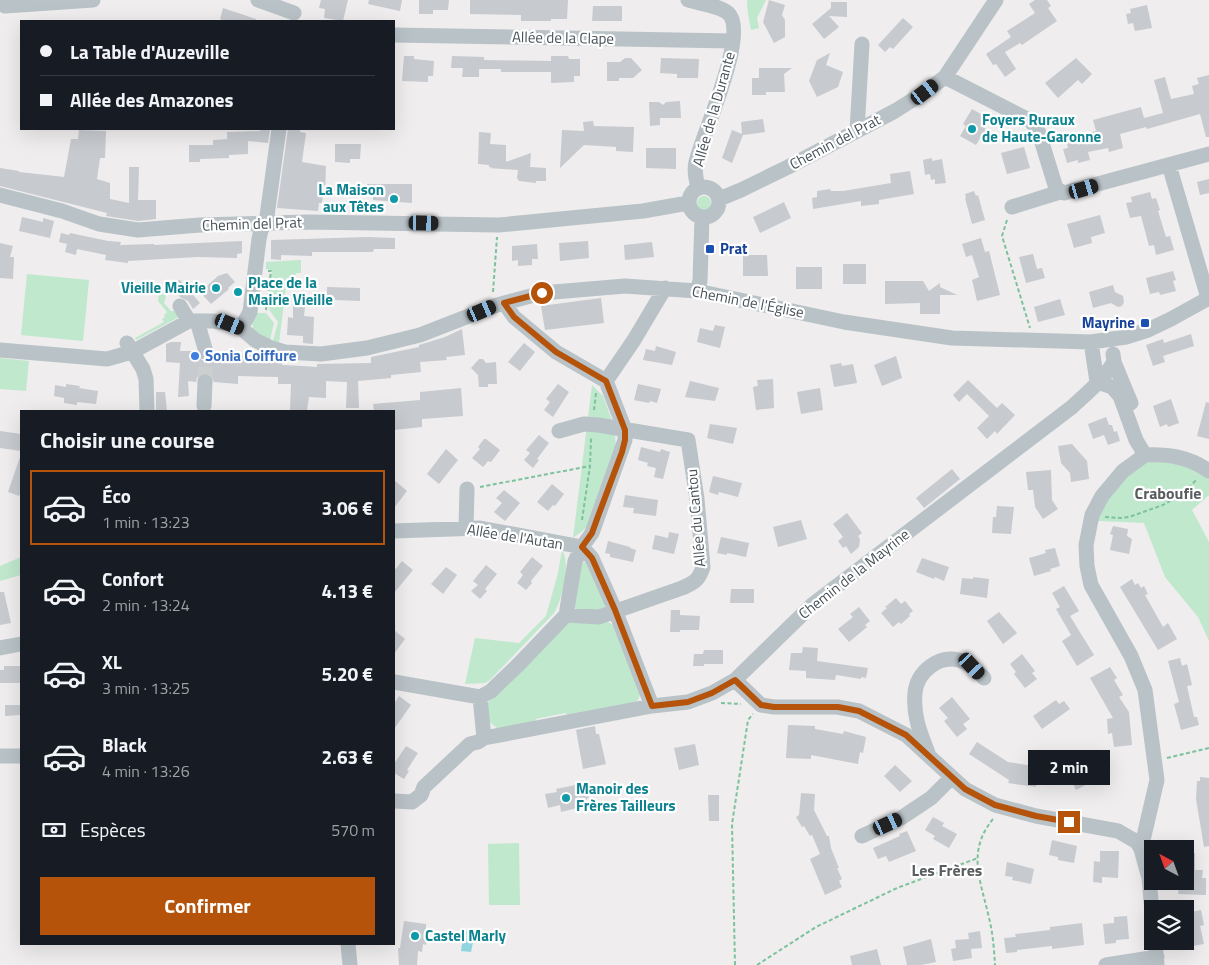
<!DOCTYPE html>
<html lang="fr">
<head>
<meta charset="utf-8">
<style>
  :root { --surface:#171b24; --page:#20242c; --text:#f1f3f6; --muted:#9ea1a6; --line:#363941; --accent:#b45309 }
  body { margin:0; font-family:"Titillium Web",sans-serif; background:var(--page); color:var(--text); height:100vh; display:flex; flex-direction:column; font-size:19px; white-space:nowrap }
  * { box-sizing:border-box; margin:0 }
  p { font-size:16px; color:var(--muted) }
  .icon { flex:none; width:28px; height:28px; fill:none; stroke:currentColor; stroke-width:2; stroke-linecap:round; stroke-linejoin:round }
  .map { position:relative; flex:1; overflow:hidden }
  .drawer { position:absolute; left:20px; top:410px; width:375px; height:535px; display:flex; flex-direction:column; background:var(--surface); border-radius:0px; box-shadow:0 5px 20px #0002 }
  .drawer>* { flex:none }
  .guide { position:absolute; left:20px; top:20px; width:375px; height:110px; border-radius:0px; box-shadow:0 5px 20px #0002; display:grid; align-content:center; height:110px; padding:0 20px; background:var(--surface) }
  .needle { width:32px; rotate:319deg }
  .fabs { position:absolute; left:1144px; top:840px; display:grid; gap:10px }
  .fabs a { display:grid; place-items:center; width:50px; height:50px; border-radius:0px; background:var(--surface); box-shadow:0 5px 20px #0002; font-size:25px }
  .end { position:absolute; width:22px; height:22px; margin:-11px; border:6px solid #b45309; background:#fff; box-shadow:0 0 0 2px #fff }
  .from { border-radius:50% }
  .bubble { position:absolute; height:35px; border-radius:0px; background:var(--surface); box-shadow:0 5px 20px #0002; font-size:16px; font-weight:700; line-height:35px; text-align:center }
  .car { position:absolute; width:15px; height:30px; margin:-15px -8px; border-radius:6px; box-shadow:0 0 4px 1px #0007; background:linear-gradient(#222 24%,#8ab4d8 0 40%,#222 0 76%,#8ab4d8 0 86%,#222 0) }
  .guide b { display:flex; align-items:center; gap:18px; height:48px; font-size:19px }
  .guide b+b { border-top:1px solid var(--line) }
  .guide i { width:12px; height:12px; background:var(--text) }
  ul { padding:0; list-style:none }
  li { display:flex; align-items:center; gap:15px; height:75px; margin:0 10px 8px; padding:0 10px; border:2px solid transparent; border-radius:0px }
  li div { flex:1 }
  li b { display:block; font-size:19px }
  li em { font-style:normal; font-weight:700 }
  li.current { border-color:var(--accent) }
  li>.icon { width:45px; height:45px; stroke-width:1.5 }
  h2 { padding:0 20px; font-size:22px; line-height:60px }
  .pay { display:flex; align-items:center; gap:12px; height:55px; padding:0 20px; font-size:19px }
  .pay p { margin-inline-start:auto }
  .primary-button { display:flex; gap:10px; margin-top:auto; padding:10px 20px }
  .primary-button a { flex:1; height:58px; border-radius:0px; background:var(--accent); color:#fff; font-size:20px; font-weight:700; line-height:58px; text-align:center }
  .map>svg:first-child { display:block }
  .green { fill:#bfe8cd }
  .water { fill:#92d4e0 }
  .building { fill:#c7cacf }
  .lines { fill:none; stroke-linecap:round; stroke-linejoin:round }
  .minor-tunnel { stroke:#cdcecf; stroke-width:15; stroke-dasharray:15 8; stroke-linecap:butt }
  .path { stroke:#7cc29c; stroke-width:2; stroke-dasharray:4 2.5; stroke-linecap:butt }
  .minor { stroke:#b9c2c7; stroke-width:15 }
  .route { stroke:#b45309; stroke-width:6 }
  .culture-dot { fill:#0f9aa8; stroke:#fff; stroke-width:2 }
  .transit-dot { fill:#1a4fb4; stroke:#fff; stroke-width:2 }
  .shop-dot { fill:#3f7fe0; stroke:#fff; stroke-width:2 }
  .labels { text-anchor:middle; stroke-width:4.5; stroke-linejoin:round; paint-order:stroke }
  .street-label { font-size:15px; fill:#475157; stroke:#fff }
  .culture-label { font-size:15px; font-weight:bold; fill:#0d838f; stroke:#fff; text-anchor:start }
  .transit-label { font-size:15px; font-weight:bold; fill:#164399; stroke:#fff; text-anchor:start }
  .shop-label { font-size:15px; font-weight:bold; fill:#366cbe; stroke:#fff; text-anchor:start }
  .neighbourhood-label { font-size:16px; font-weight:bold; fill:#5a5d60; stroke:#fff }
</style>
</head>
<body>
<div class="map">
<svg width="1209" height="965" viewBox="0 0 1209 965">
  <rect width="100%" height="100%" fill="#efeded"/>
  <path class="green" d="M747 0H766L757 18 759 28 751 30C749 18 747 12 747 0Z
    M697 203a7 7 0 1 1 14 0a7 7 0 1 1-14 0Z
    M301 260V273H296L295 277 287 278 279 343 273 341 278 322 270 311 268 305 272 270 266 269V262Z
    M27 274 89 280 83 341 21 335Z
    M159 292 164 293 166 296 164 303 171 311H176L179 317 136 340 135 338 164 322 162 319 165 317 164 315 167 312 158 301Z
    M255 313H266L274 323 270 340 254 331 252 323Z
    M0 358 29 361 26 391 0 389Z
    M592 385 603 396 614 426 616 446 590 525 573 538Z
    M1149 460 1181 462 1209 476V495L1192 510 1209 542V641L1198 617 1165 577 1144 523 1098 521V511L1123 477Z
    M562 550C571 563 562 601 554 613L490 680 485 683 465 684 475 638 519 643 546 616 558 573Z
    M21 557V575L0 581V566Z
    M583 562H586L606 603 604 608 599 613 573 608 578 565Z
    M599 620 608 622 616 627 641 690 639 698 633 705 572 718 565 713 536 719 533 725 501 731 487 720 486 705 489 701 567 623Z
    M519 843 520 905H489L488 844Z"/>
  <path class="water" d="M464 930 475 932 471 952 461 951Z"/>
  <path class="building" d="M321 0H348L343 21 324 18 325 9 319 8Z
    M369 0H402L400 11 368 4Z
    M419 0H449L448 10H433V14H419Z
    M470 0H568L567 19H551V21H521V15L470 14Z
    M769 0 785 5 782 15 785 20V37L774 43 763 22Z
    M1035 0H1047L1051 6 1048 8 1057 21 1022 45 1020 43 1005 52 1016 69 1005 77 996 64 993 65 986 54 1011 37 1007 31 1035 13 1029 4Z
    M831 2H847V17L829 16 839 27 824 39 812 24 831 8Z
    M1147 5 1152 28 1135 31 1133 23 1128 24 1126 14 1131 13 1130 9Z
    M593 6H622V21H592Z
    M223 8 256 19V21H225L220 19Z
    M903 18 913 27 893 49 890 47 885 52 878 45Z
    M830 53 826 65 843 72 838 87 817 97 809 81 817 60Z
    M404 56H414V59L434 61 433 76H428V82L402 81Z
    M452 56 484 57V60L551 61V56H568L569 59H580V76H574V82L551 83V72H501V69H479V77H462L463 68H451Z
    M625 58H631L642 70 633 78H619V81H607V62H620Z
    M661 58 699 59 698 78H677V74L660 73Z
    M1076 58 1092 74 1082 84 1078 80 1058 98 1045 83Z
    M759 68H792L784 74 785 92H766V95H752V78H759Z
    M1209 75V137H1206L1200 114 1147 129 1146 127 1120 134 1123 148 1109 152 1108 148 1088 152 1090 160 1078 163V160L1067 163 1063 149 1068 148 1066 139 1096 131 1093 120 1141 107 1144 118 1163 113 1154 80 1165 77 1171 99 1194 94 1192 86 1199 84 1197 78Z
    M680 101 681 118H660V125L650 126 649 102H659L663 105 666 102Z
    M972 109 986 117 980 126 986 129 976 145 960 136 966 126 963 124Z
    M763 119 765 132 743 135 732 163 722 158 732 130 742 134 741 122Z
    M593 121 594 126 634 127 633 152 616 151V147L584 145 560 168 562 130 584 131 583 122Z
    M261 129H270L268 143 248 141V154L229 155V158L200 159V162H189V145H213V140L227 139V132L260 131Z
    M288 129H300V132L306 133 302 162 326 166 325 195 323 194 322 203H319L318 211 277 208Z
    M79 130 106 131 105 158H100L97 179 110 183V199L129 203V167H139L138 200H156V219L138 221 106 216 107 213 0 186V168L19 171V172L64 177 71 139H78Z
    M479 132 491 133 490 144 506 145V162L531 153 530 167 546 168V181H536V183L519 181 517 178 518 170 489 168 493 167H489V165L478 164Z
    M335 144H361L360 159H350V163L335 162Z
    M1024 147 1030 168 1007 174 1001 153Z
    M646 148H676V169L646 168Z
    M932 158V161L942 159 946 183 935 184V179L931 180 930 174 925 175 923 160Z
    M910 171 914 194 879 200V204L861 206V201L813 209 812 198 817 197V191L830 189 831 191H843L891 183 890 174Z
    M1209 179V193L1200 195 1197 182Z
    M367 184H412V203L373 200V194H367Z
    M974 191 976 196 978 195 985 220 972 224 965 198H966L965 194Z
    M1150 192 1152 199 1156 198 1160 210 1158 211 1166 237 1170 236 1174 250 1156 255 1154 245 1149 246 1141 216 1130 218 1126 203 1132 202 1131 197Z
    M784 202 791 218 760 233 753 217Z
    M1100 215 1105 233 1091 237 1092 243 1074 248 1067 224Z
    M22 217 43 222V218L54 221 50 238 19 231Z
    M61 233 69 235 70 233 108 241 121 242 120 245 154 244V245L242 241V253L237 254V258L197 257 128 261V263L105 260 106 255 77 249 76 255 65 252 67 244 59 242Z
    M367 237 395 238V249H374L373 252H312V256L281 255V260L271 259V240Z
    M981 238 985 252 989 251 1000 295 977 301 972 280 979 277 972 255 966 257 962 244Z
    M588 241 589 258 560 261 559 243Z
    M652 242 654 257 625 260 624 245Z
    M0 243 13 246 10 257H14L13 279 0 278Z
    M537 244 538 259H532V265L518 266V260L512 261V246Z
    M1033 254 1037 269 1042 268 1045 278 1026 283 1019 257Z
    M743 255H767L768 276H743Z
    M843 264H866V284H843Z
    M796 267H822V289H796Z
    M1173 271 1176 280 1173 281 1176 291 1160 295 1159 292 1150 294 1146 278Z
    M227 273 235 282 228 288 229 289 211 304 200 292 218 276Z
    M180 280 200 303 193 309 188 301 180 297 166 281Z
    M885 281H923L929 291 940 283V287L957 295H940V314H920V303L885 304Z
    M1113 285 1115 292 1123 296 1124 302 1122 306 1118 307 1111 303 1093 308 1089 292Z
    M327 287 360 288V301L335 300V298H327Z
    M601 298 604 323 545 330 541 306Z
    M1060 299 1065 315 1038 322 1034 307Z
    M293 306 305 307 304 316 314 317 313 344 303 343V336L287 335 288 317 293 318Z
    M715 325 725 327 720 348 697 342 700 328 713 331Z
    M462 329 465 355 446 357 447 360 420 362 421 372 391 375V378L358 381 359 408H346L347 382 326 381V398L309 397 307 410H290L291 384H278V377L238 376V384L214 382 210 374 205 373 197 377 196 382 188 381 189 396 178 397 180 363 166 362V344L171 342H181L180 351H196L199 358 204 361 212 359 215 353 242 354 274 358 282 361V365L302 366 317 367V364L371 363V357L419 347V345L445 337Z
    M1191 334 1194 346 1163 356 1165 362 1153 366 1146 345 1163 339 1164 343Z
    M524 343 535 352 520 371 508 362Z
    M656 346 676 352 672 365 643 360 646 349 655 351Z
    M896 356 902 378 882 386 874 365Z
    M479 359H483L486 363 496 362 497 384H488V387H479L478 375 471 368Z
    M841 363 842 366 853 364 857 383 834 387 830 365Z
    M773 379 774 408 756 410 753 387 758 386 757 380Z
    M968 380 997 408 1002 403 1015 415 997 434 995 431 987 439 977 428 989 416 967 394 959 402 953 395Z
    M690 381 719 388 715 401 685 397Z
    M66 384 80 386 79 388 98 391 96 404 77 402V405L64 403V398L54 396 55 385 66 387Z
    M558 384 569 392 553 417 544 410 550 402 546 399Z
    M638 384 661 389 657 403 650 401 649 403 634 400Z
    M461 388 463 416 422 419V427L394 430V411H374L373 404 420 400V392Z
    M820 388 823 410 801 414 797 392Z
    M156 392H165L167 411H156Z
    M1171 399 1179 423 1168 427 1167 424 1160 427 1153 406Z
    M1206 402 1209 403V439L1197 436Z
    M1106 417 1109 425H1112L1114 432 1117 431 1120 441 1108 445 1104 435 1093 439 1088 424Z
    M710 424 737 428 733 444 707 438Z
    M0 431 21 434V451L0 448Z
    M539 435 549 443 537 459 539 460 533 468 524 460 530 453 526 450Z
    M484 439H486L500 450 491 462 488 461 483 467 472 458 480 449 478 447Z
    M1072 444 1087 461 1089 479 1071 482 1070 473 1061 463 1058 446Z
    M641 447 660 452 661 449 670 452 663 479 654 477 656 468 647 466 648 463 638 460Z
    M446 449 458 460 439 484 427 474Z
    M20 457H21V490L19 496 8 492Z
    M952 469 960 479 924 508 916 498Z
    M1051 470 1052 500 1058 509 1043 519 1035 507 1033 490H1028L1026 472Z
    M713 476 742 483 738 497 719 492 718 495 709 492Z
    M394 480 407 491 394 508Z
    M552 484 564 494 555 506 553 505 548 511 537 502Z
    M504 490 520 503 505 521 494 512 502 503 496 498Z
    M625 495 658 500 656 516 633 513 634 508 623 507Z
    M997 506 1014 507 1011 534 992 533 993 517H996Z
    M847 513 862 533 858 536 860 539 859 547 851 554 846 546 843 548 838 541 843 537 833 524Z
    M801 520 807 539 778 547 773 527Z
    M1113 526 1128 529 1127 536 1132 539 1129 554 1110 550 1113 535 1110 534Z
    M669 532 679 534 674 554 652 549 655 535 668 538Z
    M721 537 749 543 746 557 727 553V555L717 553Z
    M608 541 630 547V548L636 550 633 562 610 557V554L605 553Z
    M1055 548 1060 566 1050 569 1051 571 1034 576 1029 558 1046 553 1045 550Z
    M532 557 543 566 531 581 532 583 526 590 517 583 523 575 520 572Z
    M922 558 949 567 944 581 935 577 934 579 916 572Z
    M402 561 413 570 394 593V571Z
    M486 565 497 574 485 589 487 591 480 599 471 591 478 585 473 581Z
    M446 567 457 575 443 594 431 584Z
    M973 577 989 579 987 598 960 594 962 578 973 579Z
    M1132 579 1135 585 1138 583 1141 588 1144 586 1148 594 1145 595 1163 627 1168 623 1177 639 1158 650 1120 587Z
    M1064 586 1079 611 1070 616 1094 655 1077 666 1062 641 1071 635 1056 609 1060 607 1052 593Z
    M731 589H754V603H730Z
    M0 592H4L11 623 0 625Z
    M896 598 901 604 905 601 913 611 909 614 910 616 901 624 899 622 893 627 881 613 887 608 885 607Z
    M859 607 870 621 865 625 867 627 849 642 838 629 853 617 850 614Z
    M671 610H680V615L700 616 699 630H680V632H670Z
    M999 612 1017 633 1003 644 987 621Z
    M394 630 405 639 394 654Z
    M803 647 818 648 817 661 868 668 866 678 861 677V679L836 675 835 680 806 678V671L789 670 791 653H802Z
    M704 650H723V664H704V666H693L694 654H703Z
    M1022 654 1035 671 1032 673 1037 679 1025 688 1014 674 1016 672 1010 664Z
    M1180 658 1182 666 1187 664 1192 685 1187 686 1194 717H1197L1199 725 1181 730 1174 704 1179 702 1168 661Z
    M4 666H21V683H0V670H4Z
    M1110 667 1117 678 1114 680 1123 695 1119 697 1129 712 1132 745 1114 747 1112 733 1108 734 1107 719 1113 718 1090 678Z
    M399 696 411 705 394 729V704Z
    M952 697 970 719 963 724 967 729 957 737 944 721 948 718 939 708Z
    M1056 700 1059 704 1064 701 1070 709 1042 729 1033 716Z
    M5 705H21V715L5 716Z
    M788 725 815 726V729L843 734 844 731 866 737 863 753 860 752 858 764 811 755V759L786 758Z
    M595 726 596 734H599L606 764 583 769 576 730Z
    M977 742 1008 762 1039 767 1036 787 1008 783 1009 780 969 754Z
    M695 744 699 765 679 770 674 748Z
    M406 746 418 753 407 770 409 771 404 779 394 773V764Z
    M1096 760 1103 773 1098 776 1099 778 1076 790 1069 776 1083 769 1082 767Z
    M895 765 912 781 900 792 884 776Z
    M1200 777 1209 778V846L1204 847 1196 799 1197 781H1200Z
    M580 784 582 791 590 795 584 803 585 806 561 812 560 805 548 808 545 794 557 792 556 789Z
    M801 793 815 794 814 810 827 836H829L831 848 839 868H837L842 879 839 881 842 887 825 895 810 859 820 854 812 835 810 836 804 826 802 827 796 817 799 815Z
    M708 795H719V821H709Z
    M933 817 944 823 942 826 957 834 949 848 933 839 935 836 925 830Z
    M907 831 916 851 889 862 886 856 878 859 873 848 900 836 899 834Z
    M1052 840 1077 846 1074 863 1058 860V857L1049 855Z
    M1100 851H1119L1118 878 1102 877V883L1093 882 1094 861 1100 862Z
    M1185 853H1195V870H1203L1202 878H1206V895L1178 894 1179 885H1185Z
    M1007 862 1034 869 1031 884 1012 880 1013 877 1005 876Z
    M1201 910 1204 925 1200 926 1204 944 1187 947 1185 935V913Z
    M1127 916 1129 939 1116 940V943L1105 944 1103 924 1114 923V917Z
    M404 921 426 924V929H429L426 945 423 944 422 952 418 951 417 965H399L398 948H400Z
    M1082 923 1084 945 1052 949V946L1017 950V952L1006 953 1004 938 1016 937 1015 934 1050 930V927Z
    M980 931 982 948 971 949 972 958 953 961 951 949 956 948 955 940 969 939 968 933Z
    M931 939 936 962 921 965H907L903 947Z
    M877 949 881 965H852L850 956Z"/>
  <g class="lines">
    <path class="minor-tunnel" d="M205 382 206 352"/>
    <path class="path" d="M1007 220 1002 236 1030 328
      M493 292 497 237
      M266 310 271 271H268
      M594 410 596 393
      M480 487 590 466
      M1105 517 1121 518 1129 517 1163 505 1184 493 1196 480
      M582 520 590 466 591 438
      M721 703 741 704
      M1167 758 1209 748
      M993 819C966 852 981 881 989 918 993 933 994 950 995 965
      M735 965 732 824 748 720 753 714
      M757 965 816 927 897 888 978 858"/>
    <path class="minor" d="M258 0 294 13
      M688 0C700 4 718 5 728 13 750 32 702 135 696 162 694 171 696 179 698 188
      M0 4 5 6 93 0
      M394 35 733 41
      M945 77 1031 121 1039 133 1055 185 1057 189 1064 193 1209 154
      M857 131 862 44
      M1169 165 1208 298
      M689 202a15 15 0 1 1 30 0a15 15 0 1 1-30 0Z
      M0 195 62 211 99 224 138 230 200 225 308 222 499 225 643 211 688 203
      M719 199 741 190 788 167 895 111 925 92 945 77 996 0
      M1012 207 1060 192
      M697 291 700 281 702 217
      M180 306 189 321
      M197 321 206 352
      M241 328 250 312 259 239 261 230 266 223 279 129
      M1091 342 1097 382 1112 387 1120 396 1136 440 1145 455
      M127 343 143 369 146 379 147 411
      M0 350 107 359 132 352 189 321H213L229 324 241 328 255 340 271 348 285 352 321 354 367 348 420 335 497 305 542 293 625 286 697 291 844 322 952 338 1091 342 1126 337 1148 330 1171 319 1209 298
      M1113 354 1114 362 1131 403
      M606 381 634 340 665 288
      M204 406 205 382
      M559 431 584 424 598 425 688 440 697 499 703 567C699 580 694 583 682 588L599 617 566 615
      M1145 455C1169 454 1189 457 1209 471
      M466 528 467 489
      M394 531 480 528 582 547 592 558 615 610 652 706
      M0 648 21 644
      M735 680 761 705 774 707H837L859 711 906 735 965 789 995 805 1036 816 1118 831 1137 842 1141 849 1149 878 1152 912
      M394 682 480 697
      M480 697 491 691 519 664 566 615 575 561 582 547 592 533 625 440V430L606 381 556 352 514 317 504 303
      M480 697 484 738
      M928 753C920 732 913 716 915 693 917 672 938 655 959 660 970 663 976 670 984 678
      M0 756H21
      M394 801 412 802 421 795 424 787 470 744 478 742 484 738 652 706 688 702 712 693 735 680 812 605 1072 407C1087 393 1103 380 1114 362
      M862 836 901 818 931 798 952 777
      M1141 849 1157 780 1145 690 1131 656 1091 585 1087 566 1086 545 1092 515 1102 496 1123 471 1145 455
      M1155 941 1157 965
      M348 944 350 965
      M1106 965 1157 957"/>
  </g>
  <g class="lines">
    <path class="route" d="M542 293 504 303 514 317 556 352 606 381 625 430V440L622 452 597 519 592 533 582 547 592 558 615 610 652 706 688 702 712 693 735 680 761 705 774 707H838L859 711 906 735 965 789 995 805 1036 816 1069 822"/>
  </g>
  <g class="culture-dot">
    <circle cx="972" cy="129" r="5"/>
    <circle cx="394" cy="199" r="5"/>
    <circle cx="216" cy="288" r="5"/>
    <circle cx="238" cy="292" r="5"/>
    <circle cx="566" cy="798" r="5"/>
    <circle cx="415" cy="936" r="5"/>
  </g>
  <g class="transit-dot">
    <rect x="705" y="244" width="10" height="10" rx="2.5"/>
    <rect x="1140" y="318" width="10" height="10" rx="2.5"/>
  </g>
  <circle class="shop-dot" cx="195" cy="356" r="5"/>
  <g class="labels">
    <g class="street-label">
      <text transform="translate(563 38) rotate(1)" y="5">Allée de la Clape</text>
      <text transform="translate(714 109) rotate(-74)" y="5">Allée de la Durante</text>
      <text transform="translate(835 142) rotate(-28)" y="5">Chemin del Prat</text>
      <text transform="translate(252 224) rotate(-2)" y="5">Chemin del Prat</text>
      <text transform="translate(748 302) rotate(11)" y="5">Chemin de l'Église</text>
      <text transform="translate(696 518) rotate(-95)" y="5">Allée du Cantou</text>
      <text transform="translate(515 537) rotate(9)" y="5">Allée de l'Autan</text>
      <text transform="translate(854 574) rotate(-38)" y="5">Chemin de la Mayrine</text>
    </g>
    <g class="culture-label">
      <text x="982" y="125">Foyers Ruraux<tspan x="982" dy="17">de Haute-Garonne</tspan></text>
      <text x="384" y="195" text-anchor="end">La Maison<tspan x="384" dy="17">aux Têtes</tspan></text>
      <text x="248" y="288">Place de la<tspan x="248" dy="17">Mairie Vieille</tspan></text>
      <text x="206" y="293" text-anchor="end">Vieille Mairie</text>
      <text x="576" y="794">Manoir des<tspan x="576" dy="17">Frères Tailleurs</tspan></text>
      <text x="425" y="941">Castel Marly</text>
    </g>
    <g class="transit-label">
      <text x="720" y="254">Prat</text>
      <text x="1135" y="328" text-anchor="end">Mayrine</text>
    </g>
    <g class="shop-label">
      <text x="205" y="361">Sonia Coiffure</text>
    </g>
    <g class="neighbourhood-label">
      <text x="1168" y="499">Craboufie</text>
      <text x="947" y="876">Les Frères</text>
    </g>
  </g>
</svg>
<div class="fabs">
<a><svg class="needle" viewBox="-14 -14 28 28"><path d="M0-13l5 13h-10z" fill="#e53935"/><path d="M0 13l5-13h-10z" fill="#9ea1a6"/></svg></a>
<a><svg class="icon" aria-label="layers" viewBox="0 0 24 24"><path d="M12 4l9 5-9 5-9-5zM3 14l9 5 9-5"/></svg></a>
</div>
<i class="end from" style="left:542px;top:293px"></i>
<i class="end" style="left:1069px;top:822px"></i>
<div class="bubble" style="left:1028px;top:750px;width:82px">2 min</div>
<i class="car" style="left:925px;top:92px;rotate:52deg"></i>
<i class="car" style="left:1084px;top:189px;rotate:74deg"></i>
<i class="car" style="left:424px;top:223px;rotate:91deg"></i>
<i class="car" style="left:482px;top:311px;rotate:67deg"></i>
<i class="car" style="left:230px;top:324px;rotate:112deg"></i>
<i class="car" style="left:972px;top:666px;rotate:137deg"></i>
<i class="car" style="left:888px;top:824px;rotate:65deg"></i>
<div class="guide">
<b><i class="from"></i>La Table d'Auzeville</b>
<b><i></i>Allée des Amazones</b>
</div>
<section class="drawer">
<h2>Choisir une course</h2>
<ul>
<li class="current"><svg class="icon" aria-label="car" viewBox="0 0 24 24"><path d="M5 17H2v-5l4-1 3-4h7l3 4 3 1v5h-3M9 17h6M6 11h13"/><circle cx="7" cy="17" r="2"/><circle cx="17" cy="17" r="2"/></svg><div><b>Éco</b><p>1 min · 13:23</p></div><em>3.06 €</em></li>
<li><svg class="icon" aria-label="car" viewBox="0 0 24 24"><path d="M5 17H2v-5l4-1 3-4h7l3 4 3 1v5h-3M9 17h6M6 11h13"/><circle cx="7" cy="17" r="2"/><circle cx="17" cy="17" r="2"/></svg><div><b>Confort</b><p>2 min · 13:24</p></div><em>4.13 €</em></li>
<li><svg class="icon" aria-label="car" viewBox="0 0 24 24"><path d="M5 17H2v-5l4-1 3-4h7l3 4 3 1v5h-3M9 17h6M6 11h13"/><circle cx="7" cy="17" r="2"/><circle cx="17" cy="17" r="2"/></svg><div><b>XL</b><p>3 min · 13:25</p></div><em>5.20 €</em></li>
<li><svg class="icon" aria-label="car" viewBox="0 0 24 24"><path d="M5 17H2v-5l4-1 3-4h7l3 4 3 1v5h-3M9 17h6M6 11h13"/><circle cx="7" cy="17" r="2"/><circle cx="17" cy="17" r="2"/></svg><div><b>Black</b><p>4 min · 13:26</p></div><em>2.63 €</em></li>
</ul>
<div class="pay"><svg class="icon" aria-label="cash" viewBox="0 0 24 24"><path d="M3 7h18v10H3z"/><circle cx="12" cy="12" r="2"/></svg>Espèces<p>570 m</p></div>
<div class="primary-button"><a>Confirmer</a></div>
</section>
</div>
</body>
</html>
